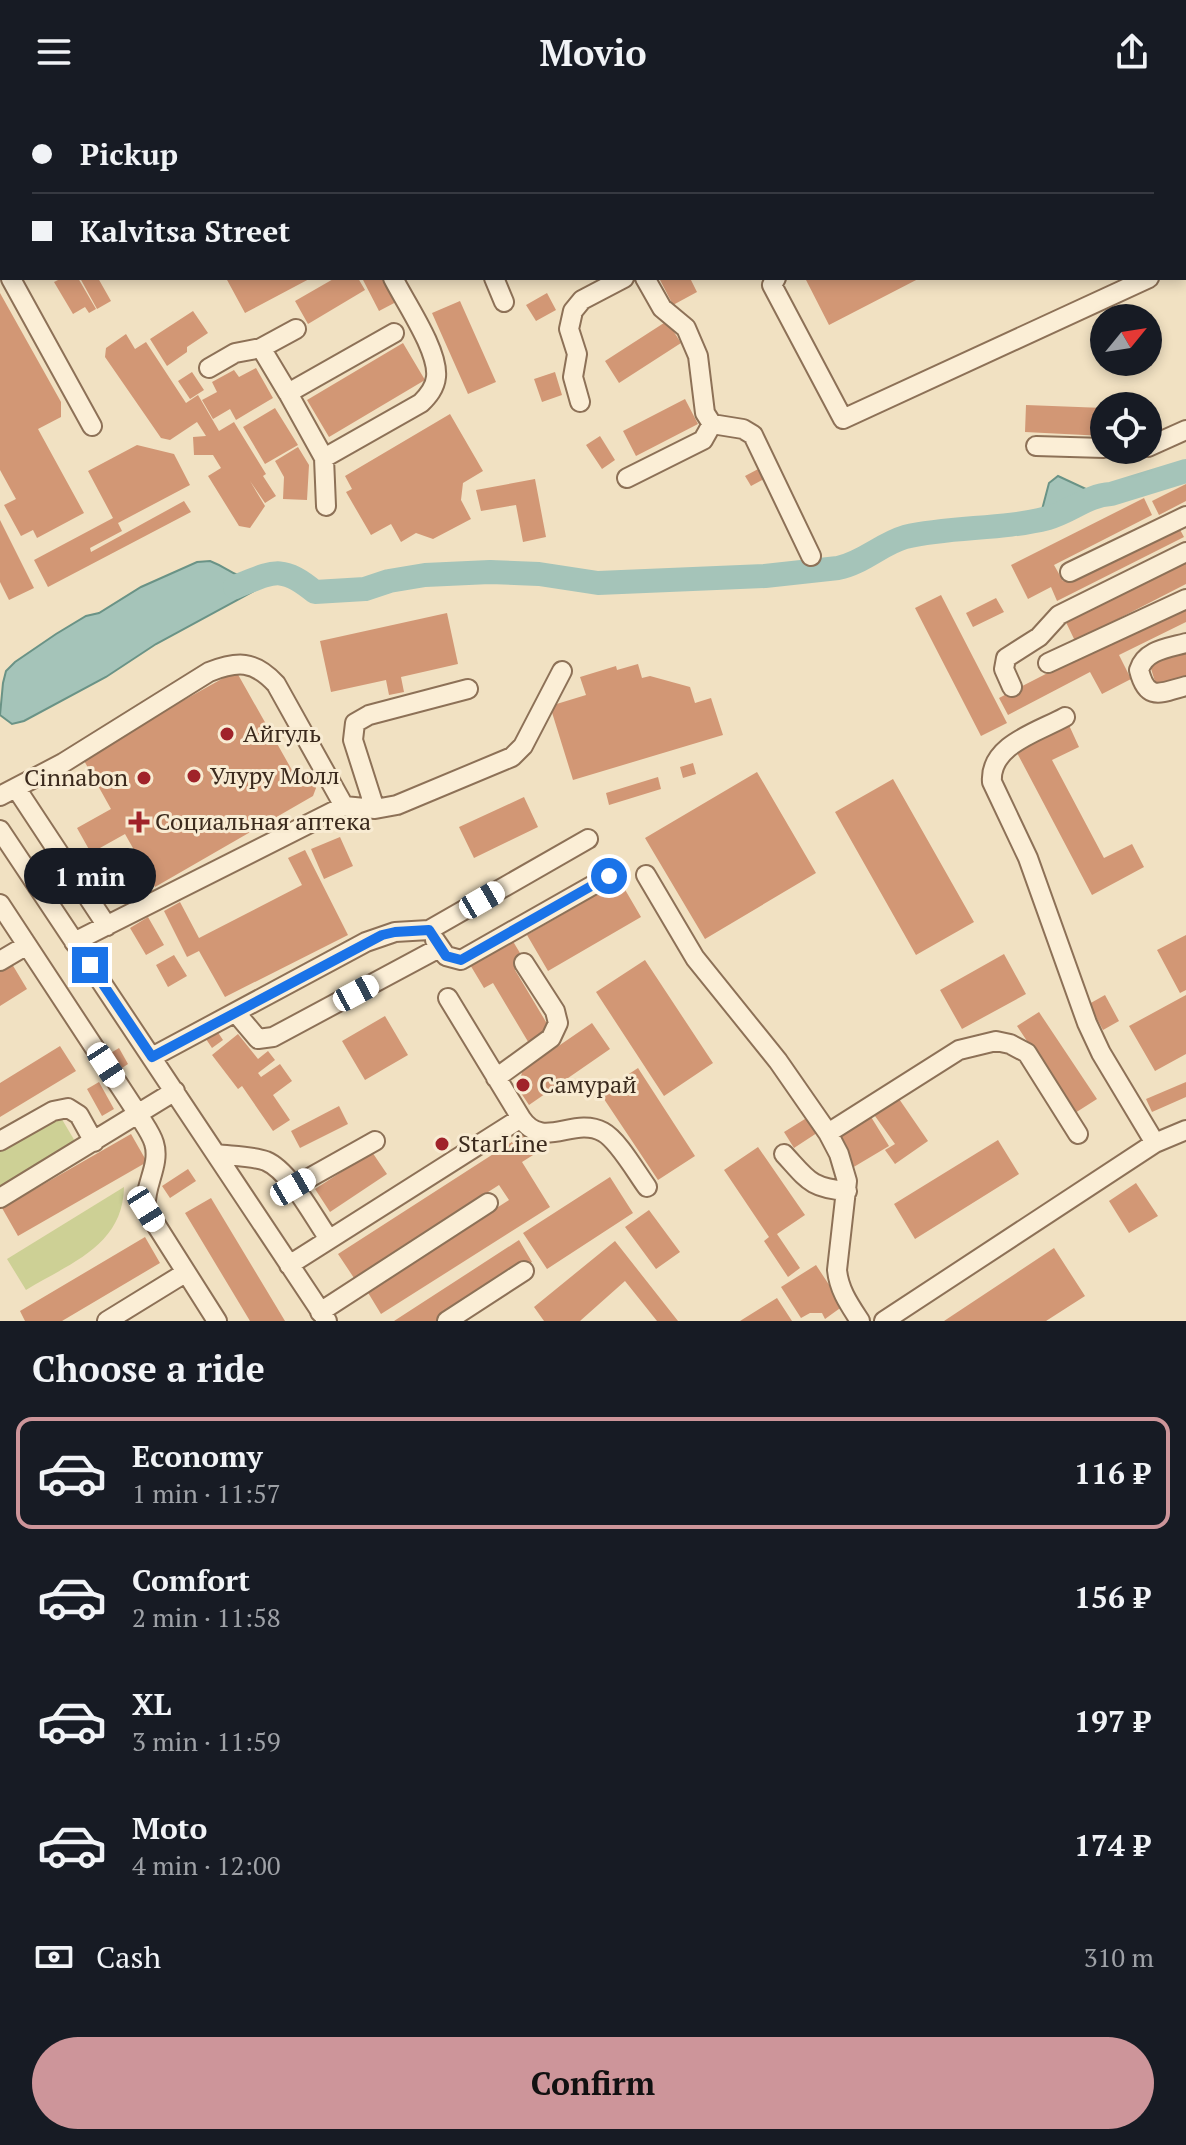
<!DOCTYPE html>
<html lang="en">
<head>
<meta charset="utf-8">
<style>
  :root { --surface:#171b24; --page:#20242c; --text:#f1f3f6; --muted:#9ea1a6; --line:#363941; --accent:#cd959a }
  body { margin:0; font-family:"PT Serif",serif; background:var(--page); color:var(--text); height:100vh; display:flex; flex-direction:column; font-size:30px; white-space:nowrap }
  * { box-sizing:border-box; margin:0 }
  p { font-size:26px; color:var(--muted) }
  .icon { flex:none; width:44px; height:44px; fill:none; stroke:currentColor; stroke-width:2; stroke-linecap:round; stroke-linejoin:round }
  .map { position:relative; height:1217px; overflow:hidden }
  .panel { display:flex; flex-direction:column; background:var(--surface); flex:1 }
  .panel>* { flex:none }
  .guide { position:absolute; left:0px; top:0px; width:1186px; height:176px; box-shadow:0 4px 12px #0003; display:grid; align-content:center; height:176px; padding:0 32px; background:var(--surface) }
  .needle { width:52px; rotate:60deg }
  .controls { position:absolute; left:1090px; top:200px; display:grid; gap:16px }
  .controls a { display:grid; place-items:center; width:72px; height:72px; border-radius:50%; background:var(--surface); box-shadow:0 4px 12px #0003; font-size:40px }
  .end { position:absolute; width:36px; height:36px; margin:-18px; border:10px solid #1a73e8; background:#fff; box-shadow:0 0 0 4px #fff }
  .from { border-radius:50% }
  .bubble { position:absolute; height:56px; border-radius:28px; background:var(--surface); box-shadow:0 4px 12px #0003; font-size:26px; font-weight:600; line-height:56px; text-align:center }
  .car { position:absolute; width:24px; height:48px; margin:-24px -12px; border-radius:10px; box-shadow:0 0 6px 2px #0007; background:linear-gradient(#fff 24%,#345 0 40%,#fff 0 76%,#345 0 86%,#fff 0) }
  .guide b { display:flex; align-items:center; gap:28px; height:76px; font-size:30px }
  .guide b+b { border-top:2px solid var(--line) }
  .guide i { width:20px; height:20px; background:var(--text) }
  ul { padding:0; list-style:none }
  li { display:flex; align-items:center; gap:24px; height:112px; margin:0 16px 12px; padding:0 16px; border:4px solid transparent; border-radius:16px }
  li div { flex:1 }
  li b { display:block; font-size:30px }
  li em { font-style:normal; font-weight:600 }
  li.selected { border-color:var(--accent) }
  li>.icon { width:72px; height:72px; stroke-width:1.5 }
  h2 { padding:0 32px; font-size:36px; line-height:96px }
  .pay { display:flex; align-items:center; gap:20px; height:88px; padding:0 32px; font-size:30px }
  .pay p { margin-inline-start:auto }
  .primary-button { display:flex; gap:16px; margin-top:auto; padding:16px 32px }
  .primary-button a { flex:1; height:92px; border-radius:48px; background:var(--accent); color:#111; font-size:32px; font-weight:600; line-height:92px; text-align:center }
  header { display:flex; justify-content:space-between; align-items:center; height:104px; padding:0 32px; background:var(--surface); font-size:36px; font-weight:600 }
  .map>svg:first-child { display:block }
  .green { fill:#cdd095 }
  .water { fill:#a5c4b9; stroke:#6a9386; stroke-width:2 }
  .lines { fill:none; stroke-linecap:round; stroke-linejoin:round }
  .river { stroke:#a5c4b9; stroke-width:24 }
  .building { fill:#d29775 }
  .minor-casing { stroke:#8d7157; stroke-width:22 }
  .minor { stroke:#fbeed6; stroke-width:18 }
  .route { stroke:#1a73e8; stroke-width:10 }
  .poi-dot { fill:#a0232a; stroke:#f8ebd2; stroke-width:3 }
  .labels { text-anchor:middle; stroke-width:6; stroke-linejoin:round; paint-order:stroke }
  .poi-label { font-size:24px; fill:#3b2a1d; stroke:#f8ebd2; text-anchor:start }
</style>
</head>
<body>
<header><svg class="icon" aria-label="menu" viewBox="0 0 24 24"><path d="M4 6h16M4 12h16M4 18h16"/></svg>Movio<svg class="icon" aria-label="share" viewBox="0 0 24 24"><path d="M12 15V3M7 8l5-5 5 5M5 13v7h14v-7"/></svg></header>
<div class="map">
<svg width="1186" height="1217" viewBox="0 0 1186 1217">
  <rect width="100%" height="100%" fill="#f1e1c2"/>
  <path class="green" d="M60 1012 79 1044 0 1091V1047Z
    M124 1083C123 1142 70 1159 26 1186L7 1155Z"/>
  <path class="water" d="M1058 372 1099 391 1073 415 1038 421 1049 379Z
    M210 457C238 468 232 477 266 470L265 481 156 540 106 573 24 617 12 620 0 611 3 579 6 567 15 558 56 530 86 512 99 509 141 483 197 458Z"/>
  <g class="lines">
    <path class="river" d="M235 483C273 468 281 460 315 488L365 485 389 477 425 471 490 468 539 470 598 479 765 472 838 464C863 459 881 440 905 433 952 422 1001 426 1048 414 1070 408 1088 391 1111 390L1186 367"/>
  </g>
  <path class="building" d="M62 174H78L96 205 89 209 85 203 73 210 54 178Z
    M80 174H98L111 197 97 205Z
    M226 174H311L245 209Z
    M335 174H358L365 186 308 220 295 197Z
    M362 174H386L398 197 379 207Z
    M659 174H690L697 188 673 201Z
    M805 174H920L829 221Z
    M0 189 61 298V313L38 325 84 409 37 434 33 426 21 432 4 401 16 395 0 366Z
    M547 189 556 206 536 217 526 201Z
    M460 197 496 278 468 290 432 209Z
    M193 207 208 229 187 243V248L167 262 150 235Z
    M667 217 681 239 619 279 605 257Z
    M126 230 135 245 146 238 186 299 198 291 219 327 234 318 266 370 263 372 276 392 265 399 250 377 265 402 250 424 239 422 208 372 221 364 213 351H194L193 333 206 332 197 318 170 336 161 334 105 253 106 244Z
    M403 239 425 276 329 333 307 296Z
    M256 264 273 294 236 316 230 305 213 315 202 296 217 288 212 278 234 266 239 273Z
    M192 268 204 286 190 295 178 277Z
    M555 268 562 291 542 298 534 275Z
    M685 295 698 320 636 352 623 327Z
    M1026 301 1104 304V332L1025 328Z
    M275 304 298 341 265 360 243 323Z
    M450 310 483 367 463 379 461 396 471 415 433 435 416 429 401 438 391 420 371 431 346 388 352 385 345 372Z
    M600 332 615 356 602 365 586 341Z
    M137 341 174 350 190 381 118 419 122 427 90 444 91 448 184 397 191 408 48 483 34 456 113 414 88 367Z
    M298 343 309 361 307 396 283 395 284 373 275 357Z
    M762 363 768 373 751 382 745 372Z
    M535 375 546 433 523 438 516 401 481 407 476 386Z
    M1186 380V397L1159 411 1152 397Z
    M1144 394 1152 411 1054 461 1063 477 1177 420 1184 433 1057 497 1051 483 1028 495 1011 461Z
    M0 416 34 484 9 496 0 478Z
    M1186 451V480L1075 537 1063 512Z
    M941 491 1007 619 981 632 915 504Z
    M996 494 1004 508 973 523 966 509Z
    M1186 498V518L1119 551 1131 575 1102 590 1090 568 1008 611 999 594Z
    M447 509 458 560 401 573 404 588 389 591 386 576 331 588 320 537Z
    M1186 542V575L1157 584 1148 555Z
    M638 560 642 574 650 572 690 583 695 599 711 594 723 631 573 676 550 602 586 591 580 573 616 562 617 566Z
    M236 567 297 675 308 669 316 684 313 692 155 783 125 730 91 749 77 724 111 705 82 653Z
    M1068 619 1079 643 1052 656 1104 754 1132 740 1144 763 1092 791 1015 645Z
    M693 659 696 670 683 674 680 663Z
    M757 668 816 769 705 835 645 734Z
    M658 673 661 685 609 701 606 689Z
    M893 675 974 818 916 851 835 708Z
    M524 693 538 723 474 754 459 723Z
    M340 733 353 762 324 775 311 745Z
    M305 746 348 831 225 893 199 847 187 853 164 807 180 798 199 834 302 781 288 754Z
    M620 777 641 813 548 867 527 831Z
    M148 813 164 841 146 851 130 824Z
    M1186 831V886L1180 889 1157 846Z
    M511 834 526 859 515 866 552 928 530 941 493 879 484 884 469 859Z
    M1004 850 1026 890 962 925 940 886Z
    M174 851 187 872 168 883 156 861Z
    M645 856 713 959 664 992 596 888Z
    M12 860 27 885 0 902V867Z
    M1105 891 1119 917 1103 926 1089 900Z
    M1186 891V950L1155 967 1129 922Z
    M1039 908 1097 995 1075 1009 1017 922Z
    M385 912 408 951 365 976 342 937Z
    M592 919 610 945 529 1001 519 986 522 967Z
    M217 927 223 936 212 944 206 935Z
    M238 930 258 955 268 947 275 956 258 969 261 973 280 960 292 977 273 991 290 1016 273 1027 242 982 238 985 212 951Z
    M60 942 76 967 0 1013V979Z
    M119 944 128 960 119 966 109 950Z
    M638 964 695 1052 658 1076 600 989Z
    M99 978 114 1005 102 1012 87 985Z
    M1186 978V993L1152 1008 1146 995Z
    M895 989 928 1037 895 1060 885 1046 895 1040 870 1005Z
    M339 1002 348 1020 300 1044 291 1027Z
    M868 1008 889 1042 852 1064 831 1030Z
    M813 1010 823 1025 794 1044 784 1028Z
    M529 1027 541 1046 522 1058 550 1103 381 1210 367 1187 509 1096 499 1081 354 1174 338 1150Z
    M131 1030 147 1058 18 1132 2 1104Z
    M998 1036 1019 1070 915 1135 894 1100Z
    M758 1043 805 1111 777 1130 800 1164 788 1173 764 1137 769 1133 724 1066Z
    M372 1048 387 1070 330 1108 315 1085Z
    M188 1065 196 1077 170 1094 162 1082Z
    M610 1073 633 1109 547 1165 523 1129Z
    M1136 1079 1158 1112 1129 1129 1109 1097Z
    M211 1094 285 1217H250L185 1109Z
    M649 1106 680 1148 656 1165 625 1123Z
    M145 1133 160 1159 62 1217H25L20 1207Z
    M519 1136 532 1158 438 1217H394Z
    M615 1137 678 1217H657L625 1177 580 1217H544L534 1203Z
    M1054 1144 1085 1192 1046 1217H944Z
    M816 1161 843 1202 825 1215 822 1209H810L801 1214 781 1183Z
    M777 1194 792 1217H740Z"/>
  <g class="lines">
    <g class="minor-casing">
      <path id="minor" d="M37 0 38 2
        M169 0 170 2
        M793 0V2
        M1157 0 1159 2
        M63 2 67 0
        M214 2 217 0
        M612 2H617
        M647 2 651 0
        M856 2 860 0
        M1184 47 1186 50
        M0 158 2 160
        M1184 158 1186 157
        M393 174C405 198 439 247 436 273 435 284 428 292 421 299L324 354 288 289 394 229
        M494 174 504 198
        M776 174 772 181 843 315 1149 174
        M11 175 92 322
        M261 244 296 225
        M209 264 235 249 261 244 288 289
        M580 298 573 273 577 250 569 225 573 207 582 196 624 174
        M712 320 743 325 753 331 811 452
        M1036 342 1104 344
        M1148 343 1186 326
        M324 354 326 402
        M627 374 703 336 712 320 705 309 698 252 686 224 662 204 645 174
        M1070 468 1186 412
        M1186 539C1168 544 1145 546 1139 566 1147 598 1160 589 1186 582
        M1048 559 1186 495
        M1012 583 1004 565 1006 554 1039 533 1059 511 1186 448
        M1065 613C1038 628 989 641 992 678L1028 754 1087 919 1101 949 1155 1039
        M16 684 107 822
        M0 692 63 659 209 568C237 557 254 556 276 580L344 702 74 838
        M344 702 375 705 353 636 355 619 369 611 468 585
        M375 705 397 701 512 653 523 642 562 567
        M0 726 327 1217
        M646 771 695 854 778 957 828 1029 839 1050 847 1077 837 1166C839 1186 849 1200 860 1217
        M0 800 138 1010C143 1019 151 1029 154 1039 161 1061 143 1083 146 1105L217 1217
        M435 836 446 852 461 856 609 772
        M0 857 27 841
        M236 909 258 935 273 933 439 844
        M152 953 366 838 395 828 429 826 588 735
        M496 974 551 934 558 919 555 907 524 859
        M521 1014C543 1047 573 1012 603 1028 618 1036 636 1068 647 1083
        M828 1029 959 946 996 937 1010 940 1027 949 1078 1030
        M0 1037 53 1007 68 1004 79 1011 94 1038
        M216 1050C232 1052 252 1052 266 1057 290 1067 314 1114 329 1135
        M784 1050C808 1076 810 1084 847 1087
        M293 1083 375 1037
        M0 1094 175 987
        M289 1161 521 1014 448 894
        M320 1208 488 1099
        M107 1217 185 1169
        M447 1217 524 1167
        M884 1217 1155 1039 1186 1026"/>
    </g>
    <use href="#minor" class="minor"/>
  </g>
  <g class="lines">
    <path class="route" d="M90 861 152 953 382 831 395 828 429 826 446 852 461 856 609 772"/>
  </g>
  <g class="poi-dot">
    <circle cx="227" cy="630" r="8"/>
    <circle cx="194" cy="672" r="8"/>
    <circle cx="144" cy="674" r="8"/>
    <path d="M135 706h8v8h8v8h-8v8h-8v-8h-8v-8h8z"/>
    <circle cx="523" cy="981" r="8"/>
    <circle cx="442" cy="1040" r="8"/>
  </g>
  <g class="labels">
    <g class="poi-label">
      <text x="243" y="638">Айгуль</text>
      <text x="210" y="680">Улуру Молл</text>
      <text x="128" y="682" text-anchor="end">Cinnabon</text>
      <text x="155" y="726">Социальная аптека</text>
      <text x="539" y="989">Самурай</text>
      <text x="458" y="1048">StarLine</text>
    </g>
  </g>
</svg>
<div class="controls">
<a><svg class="needle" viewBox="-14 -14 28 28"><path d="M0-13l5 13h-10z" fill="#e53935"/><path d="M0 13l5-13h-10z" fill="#9ea1a6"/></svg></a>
<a><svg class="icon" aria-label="locate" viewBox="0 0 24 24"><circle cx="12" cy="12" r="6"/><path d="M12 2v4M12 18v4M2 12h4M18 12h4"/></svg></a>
</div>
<i class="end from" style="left:609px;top:772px"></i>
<i class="end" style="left:90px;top:861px"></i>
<div class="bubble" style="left:24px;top:744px;width:132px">1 min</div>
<i class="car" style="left:482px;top:796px;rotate:60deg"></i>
<i class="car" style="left:356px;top:889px;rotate:62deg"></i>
<i class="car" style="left:106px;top:961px;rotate:147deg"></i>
<i class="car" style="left:293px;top:1083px;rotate:60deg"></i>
<i class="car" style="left:146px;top:1105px;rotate:148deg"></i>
<div class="guide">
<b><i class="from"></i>Pickup</b>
<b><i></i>Kalvitsa Street</b>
</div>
</div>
<section class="panel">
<h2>Choose a ride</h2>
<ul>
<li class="selected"><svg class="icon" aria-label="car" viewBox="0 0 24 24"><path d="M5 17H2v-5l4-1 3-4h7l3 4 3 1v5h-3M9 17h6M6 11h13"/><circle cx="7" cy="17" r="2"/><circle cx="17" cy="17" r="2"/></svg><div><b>Economy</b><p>1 min · 11:57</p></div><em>116 ₽</em></li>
<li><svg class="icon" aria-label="car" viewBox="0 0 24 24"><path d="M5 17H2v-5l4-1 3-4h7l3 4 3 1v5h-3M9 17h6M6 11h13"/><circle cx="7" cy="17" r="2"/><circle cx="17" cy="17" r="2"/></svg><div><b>Comfort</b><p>2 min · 11:58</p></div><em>156 ₽</em></li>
<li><svg class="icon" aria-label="car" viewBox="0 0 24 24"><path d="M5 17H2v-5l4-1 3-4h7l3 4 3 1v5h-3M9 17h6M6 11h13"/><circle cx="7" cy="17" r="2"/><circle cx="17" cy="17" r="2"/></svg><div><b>XL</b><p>3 min · 11:59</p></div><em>197 ₽</em></li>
<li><svg class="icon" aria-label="car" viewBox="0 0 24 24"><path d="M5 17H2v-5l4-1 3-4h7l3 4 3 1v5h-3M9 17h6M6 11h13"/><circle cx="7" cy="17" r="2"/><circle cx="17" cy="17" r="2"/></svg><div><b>Moto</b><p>4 min · 12:00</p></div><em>174 ₽</em></li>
</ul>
<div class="pay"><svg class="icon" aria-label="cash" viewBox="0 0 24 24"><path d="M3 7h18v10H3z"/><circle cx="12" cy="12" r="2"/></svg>Cash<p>310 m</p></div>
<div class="primary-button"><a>Confirm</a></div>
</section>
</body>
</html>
